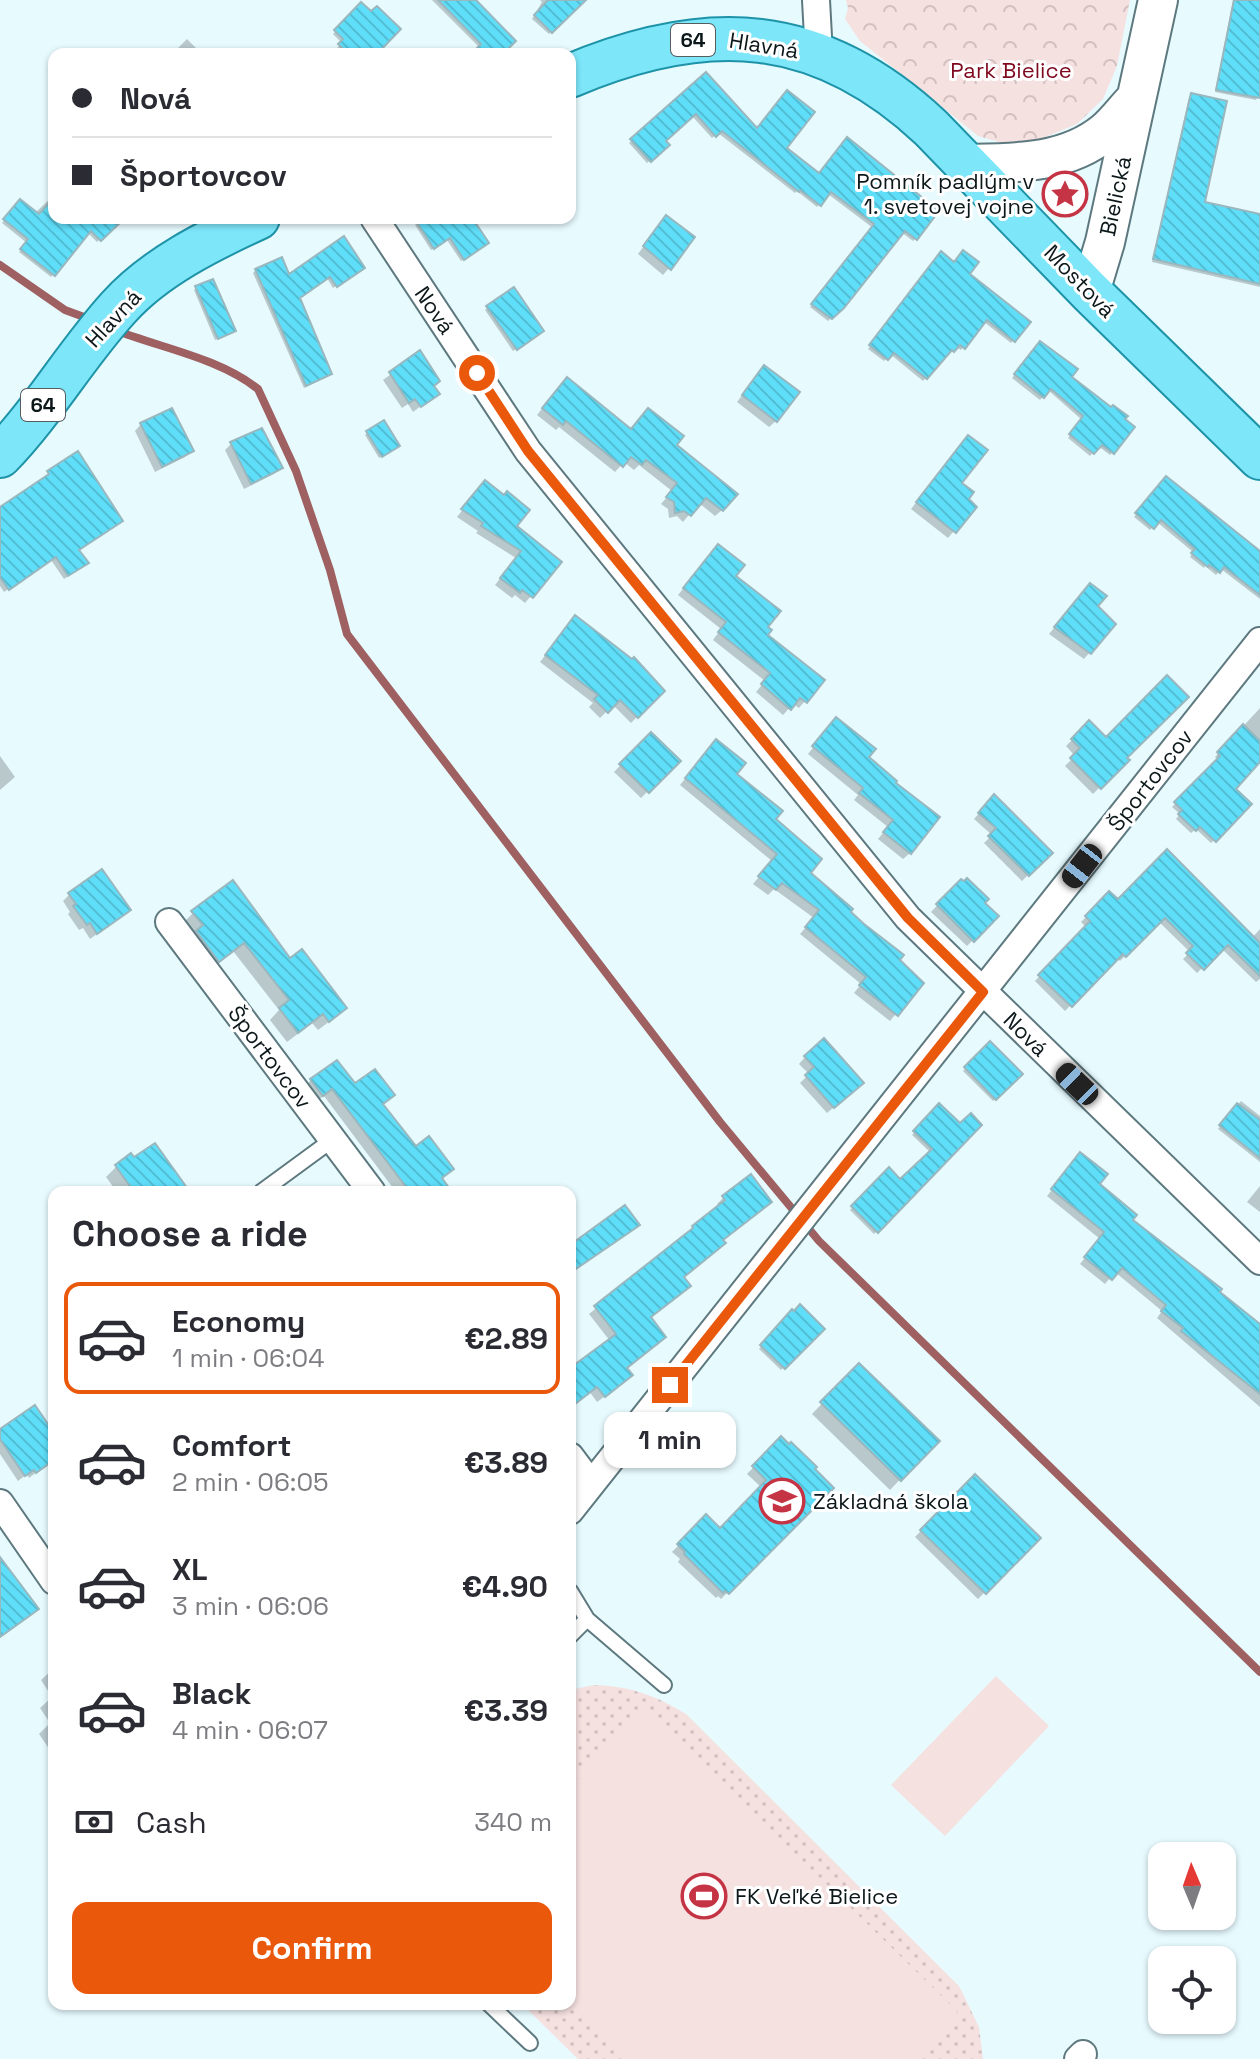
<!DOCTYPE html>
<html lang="en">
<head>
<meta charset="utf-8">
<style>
  :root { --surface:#fff; --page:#f7f7f7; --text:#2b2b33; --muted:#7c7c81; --line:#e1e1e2; --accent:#ea580c }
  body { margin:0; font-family:"Space Grotesk",sans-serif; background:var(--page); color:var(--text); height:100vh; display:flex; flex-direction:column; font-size:30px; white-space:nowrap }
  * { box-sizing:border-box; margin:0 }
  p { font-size:26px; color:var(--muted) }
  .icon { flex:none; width:44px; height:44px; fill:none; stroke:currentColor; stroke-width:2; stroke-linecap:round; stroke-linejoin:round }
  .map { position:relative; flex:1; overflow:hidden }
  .sheet { position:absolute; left:48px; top:1186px; width:528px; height:824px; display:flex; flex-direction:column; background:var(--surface); border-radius:16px; box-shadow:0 2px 6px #0004 }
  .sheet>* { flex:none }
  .guide { position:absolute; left:48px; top:48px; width:528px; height:176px; border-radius:16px; box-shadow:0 2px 6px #0004; display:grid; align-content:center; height:176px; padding:0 24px; background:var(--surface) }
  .needle { width:52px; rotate:358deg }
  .buttons { position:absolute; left:1148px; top:1842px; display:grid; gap:16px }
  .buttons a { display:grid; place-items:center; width:88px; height:88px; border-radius:16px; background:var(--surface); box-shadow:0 2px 6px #0004; font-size:40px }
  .end { position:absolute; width:36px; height:36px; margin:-18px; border:10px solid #ea580c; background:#fff; box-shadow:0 0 0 4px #fff }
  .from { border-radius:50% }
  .bubble { position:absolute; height:56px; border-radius:16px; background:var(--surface); box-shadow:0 2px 6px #0004; font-size:26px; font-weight:700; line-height:56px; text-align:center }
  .car { position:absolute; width:24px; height:48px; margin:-24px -12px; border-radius:10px; box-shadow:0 0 6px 2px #0007; background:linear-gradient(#222 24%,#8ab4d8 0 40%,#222 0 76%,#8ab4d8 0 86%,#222 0) }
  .guide b { display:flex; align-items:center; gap:28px; height:76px; font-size:30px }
  .guide b+b { border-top:2px solid var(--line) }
  .guide i { width:20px; height:20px; background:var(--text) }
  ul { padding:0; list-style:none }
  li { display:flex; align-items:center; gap:24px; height:112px; margin:0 16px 12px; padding:0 8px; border:4px solid transparent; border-radius:16px }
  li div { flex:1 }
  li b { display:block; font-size:30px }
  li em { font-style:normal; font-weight:700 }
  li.on { border-color:var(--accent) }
  li>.icon { width:72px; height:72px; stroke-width:1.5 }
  h2 { padding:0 24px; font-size:36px; line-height:96px }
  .pay { display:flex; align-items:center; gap:20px; height:88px; padding:0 24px; font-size:30px }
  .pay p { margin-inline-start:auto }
  .button { display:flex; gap:16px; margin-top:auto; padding:16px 24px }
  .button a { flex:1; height:92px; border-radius:16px; background:var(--accent); color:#fff; font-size:32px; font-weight:700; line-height:92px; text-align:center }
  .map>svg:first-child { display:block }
  .grass { fill:url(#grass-dots) }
  .park { fill:url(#park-crowns) }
  .pitch { fill:#f6e1e1 }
  .shadow { fill:#0003 }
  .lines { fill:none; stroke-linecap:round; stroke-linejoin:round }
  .stream { stroke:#9f6061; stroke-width:8 }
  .building { fill:url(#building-back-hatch); stroke:#99b7be; stroke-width:2 }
  .service-casing { stroke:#5d797f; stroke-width:18 }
  .minor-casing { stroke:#5d797f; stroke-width:30 }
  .secondary-casing { stroke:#5d797f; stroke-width:42 }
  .primary-casing { stroke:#1e93a8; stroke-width:46 }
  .service { stroke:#fff; stroke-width:14 }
  .minor { stroke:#fff; stroke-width:26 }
  .secondary { stroke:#fff; stroke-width:38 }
  .primary { stroke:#7de6f9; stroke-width:42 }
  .route { stroke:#ea580c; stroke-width:10 }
  .labels { text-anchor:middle; stroke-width:6; stroke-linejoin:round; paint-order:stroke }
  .shield { fill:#fff; stroke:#555d5f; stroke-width:2 }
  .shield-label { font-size:20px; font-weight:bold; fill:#0c171a }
  .street-label { font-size:22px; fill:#0c171a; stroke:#fff }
  .park-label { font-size:22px; fill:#7f081f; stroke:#fff }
  .poi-label { font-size:22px; fill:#0c171a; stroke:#fff; text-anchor:start }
</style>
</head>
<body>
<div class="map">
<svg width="1260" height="2059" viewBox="0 0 1260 2059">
  <defs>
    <pattern id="grass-dots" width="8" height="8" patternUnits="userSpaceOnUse" patternTransform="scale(2)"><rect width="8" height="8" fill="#f6e1e1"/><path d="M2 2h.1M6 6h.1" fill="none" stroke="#d2c0c0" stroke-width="1.8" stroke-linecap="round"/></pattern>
    <pattern id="park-crowns" width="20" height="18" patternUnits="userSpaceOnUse" patternTransform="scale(2)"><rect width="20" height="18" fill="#f6e1e1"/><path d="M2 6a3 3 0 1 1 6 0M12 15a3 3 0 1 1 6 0" fill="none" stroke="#d2c0c0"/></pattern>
    <pattern id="building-back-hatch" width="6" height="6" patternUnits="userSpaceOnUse" patternTransform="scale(2)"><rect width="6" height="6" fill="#5fdef9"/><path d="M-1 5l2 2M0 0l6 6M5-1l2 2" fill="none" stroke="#51bed5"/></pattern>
  </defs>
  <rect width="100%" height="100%" fill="#e7fafe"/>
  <path class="grass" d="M594 1685C630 1686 657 1696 686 1714L959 1986 979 2027 983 2059H578L522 2004H570V1690Z"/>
  <path class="park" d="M846 0H1130L1117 66 1103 99 1077 124 1038 140 1003 143 978 136 860 41 845 19 848 8Z"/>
  <path class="pitch" d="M996 1676 1049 1726 945 1836 891 1785Z
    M647 1710 958 2012 913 2059H625L568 2004 570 1788Z"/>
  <path class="shadow" d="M432 0H473L500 54H474L480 48Z
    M540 0H574L579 4 549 34 532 19 542 2Z
    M1233 0H1260V92L1256 100 1215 92Z
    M361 4 374 54H343L337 48 342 43 333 34Z
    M187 39 202 54H172Z
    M706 75 756 131 819 175 937 212 913 241 901 232 843 307 828 321 810 307 873 228 828 194 817 207 797 191 795 193 718 133 712 138 692 116 663 141 667 145 647 163 629 143Z
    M1191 95 1203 203 1260 216V287L1152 262 1189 97Z
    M54 195V218H122L97 242 88 233 51 277 19 252 27 243 2 223 20 201 35 213Z
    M425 218H470L484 246 461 261 447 240 431 250 415 225Z
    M660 224 669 268 663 275 638 254Z
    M939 257 967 275 1028 323 1011 343 984 322 961 350 956 347 950 353 948 352 923 381 890 354 884 361 868 349Z
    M256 270 288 277 360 270 333 288 327 278 297 298 329 374 327 377 304 388 253 273Z
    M196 288 231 333 215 340 194 290Z
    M488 307 539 334 513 351 485 310Z
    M1040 343 1069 377 1132 428 1110 455 1098 446 1090 456 1068 438 1082 420 1048 390 1040 400 1012 378Z
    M420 353 437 394 413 412 408 404 402 408 383 380Z
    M758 374 776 421 769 427 737 402Z
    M560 386 631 431 675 446 722 510 715 516 699 503 683 522 677 516 669 518 668 509 661 504 672 491 639 465 634 470 624 462 615 472 559 427 556 430 537 415Z
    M141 424 192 450 185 457 155 472 135 431Z
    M367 433 395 448 379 458 365 435Z
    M231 444 281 468 274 474 244 489 225 450Z
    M962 444 960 483 966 500 974 507 948 538 911 509Z
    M49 472 82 567 64 579 51 560 4 592 0 586V521L46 478Z
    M1166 479 1260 553V599L1221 569 1216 575 1205 566 1204 568 1190 557 1193 552 1157 522 1150 530 1134 517Z
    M479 489 514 526 559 563 525 603 515 595 512 598 495 585 516 558 476 533 478 531 457 517Z
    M712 553 733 576 766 627 765 635 822 681 799 708 793 704 783 715 756 692 765 681 713 640 721 629 678 595Z
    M1084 592 1095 606 1090 652 1084 659 1049 634Z
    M569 624 662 691 631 723 613 705 600 718 589 707 593 703 540 662Z
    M1260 708V759L1233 789 1249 804 1211 843 1196 829 1191 833 1176 819 1180 814 1172 807 1218 760 1215 757Z
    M1089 723 1127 760 1093 794 1065 766 1075 756 1066 746Z
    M830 726 866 758 910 853 903 859 878 839 888 827 854 800 858 795 808 754Z
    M651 734 678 761 641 798 614 772Z
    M710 748 734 774 808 873 921 984 890 1021 854 993 861 984 800 934 814 918 774 889 768 895 753 884 772 861 680 785Z
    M0 756 15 777 0 790Z
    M989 802 1050 853 1022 881 984 843 992 835 974 819Z
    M961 881 996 916 967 946 931 912Z
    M70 894 122 916 90 939 83 928 79 930 68 914 70 912 63 901Z
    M1109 894 1118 902 1252 938 1260 929V979L1256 982 1222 949 1197 973 1183 959 1190 952 1159 922 1120 961 1117 958 1065 1011 1035 981 1086 927 1081 922Z
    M193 913 290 961 334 1018 318 1030 312 1023 287 1042 270 1020 279 1010 233 951 208 970 183 923Z
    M990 1043 1020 1074 993 1101 963 1071Z
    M805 1057 855 1089 827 1113 800 1083 809 1074 799 1064Z
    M311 1080 355 1086 382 1105 416 1149 452 1169 440 1180 450 1192H396L324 1096 314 1102 304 1088Z
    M1241 1101 1260 1116V1162L1218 1129Z
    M939 1106 960 1126 979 1125 874 1234 850 1210 889 1170 900 1182 931 1153 912 1135Z
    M1075 1161 1130 1220 1260 1327V1407L1157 1318 1162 1311 1115 1272 1105 1284 1080 1264 1100 1239 1047 1196Z
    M116 1167 188 1192H117L106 1177Z
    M751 1177 721 1241 682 1277 649 1318 625 1368 624 1382 597 1402 589 1391 570 1407V1371L610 1341 589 1314 688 1235 720 1207 717 1204 724 1197Z
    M1260 1186V1212L1247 1202Z
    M792 1312 822 1329 781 1370 759 1349Z
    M859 1365 937 1441 890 1490 812 1414Z
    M0 1432 54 1436 46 1465 29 1478 27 1474 18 1481 0 1454Z
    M781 1439 831 1488 721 1599 718 1596 716 1598 678 1562 680 1559 672 1552 706 1517 720 1531 761 1487 747 1474Z
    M975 1476 1038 1538 978 1599 915 1537Z
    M54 1668V1756L39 1734 50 1723 40 1708 52 1697 41 1680Z"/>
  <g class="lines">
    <path class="stream" d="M0 265 65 310 92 320
      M115 330C161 348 219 358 258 389L296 471 330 570 347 634 720 1122 819 1241 1260 1672"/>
  </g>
  <path class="building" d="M438 0H476L516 41 503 54H471L481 44Z
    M548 0H586L552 33 534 15Z
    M1234 0H1260V98L1216 90Z
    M361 2 371 11 377 6 401 29 377 54H348L338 44 343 39 334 30Z
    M706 72 757 128 787 90 815 112 787 148 819 173 847 137 939 211 917 240 905 231 844 308 832 319 811 304 874 224 831 192 821 206 800 190 799 192 722 131 716 137 696 114 666 141 670 145 651 162 630 139Z
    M1191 93 1227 101 1205 202 1260 214V284L1153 259Z
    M20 199 39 214 48 204 54 208V218H125L101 241 91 231 55 276 20 249 28 239 3 219Z
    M666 215 695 237 671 270 643 246Z
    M414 218H481L475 222 489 243 464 260 450 238 434 249Z
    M344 236 365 268 337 287 330 277 300 298 332 374 306 386 255 269 282 257 289 274Z
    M963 250 979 262 970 274 1031 322 1015 342 987 320 965 349 960 345 954 352 952 350 927 379 894 353 888 360 869 345 941 251 954 262Z
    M213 279 236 331 218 339 195 286Z
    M514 287 544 331 517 350 486 306Z
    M1040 341 1078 369 1072 377 1111 407 1113 405 1128 416 1125 419 1135 427 1114 454 1102 445 1094 454 1069 434 1083 416 1051 389 1044 398 1014 374Z
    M420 350 440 381 434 386 440 394 421 407 415 399 409 403 389 372Z
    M764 365 800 392 777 422 742 395Z
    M567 377 631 429 648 408 684 436 677 445 738 494 723 511 706 498 691 516 684 511 675 513 674 502 666 497 677 483 646 460 642 465 631 457 623 467 566 421 563 425 542 408Z
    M172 408 194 451 162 467 140 423Z
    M384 420 400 446 382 457 366 431Z
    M262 428 283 468 251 484 230 442Z
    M968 435 988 450 962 483 974 492 969 499 977 507 956 533 916 502Z
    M78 451 123 521 79 550 89 563 68 576 56 557 9 590 0 577V507L49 474 47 471Z
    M1166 476 1260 551V595L1224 567 1220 573 1209 565 1208 567 1191 553 1195 549 1161 520 1154 529 1135 513Z
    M485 480 504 495 507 491 530 510 517 526 562 562 533 598 522 590 520 593 500 578 521 551 481 526 483 523 461 509Z
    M718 544 745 565 736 576 781 611 768 627 772 630 768 635 825 680 807 703 800 698 791 710 761 684 770 673 718 632 726 622 683 588Z
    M1090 583 1107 596 1098 606 1116 624 1091 654 1054 627Z
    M575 615 632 659 634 657 665 691 638 718 620 700 608 713 594 699 598 695 545 655Z
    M1167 675 1189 697 1127 758 1130 760 1101 789 1070 758 1080 748 1071 739 1089 720 1106 737Z
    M836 717 876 749 869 757 897 781 896 783 940 817 911 854 883 832 893 820 859 793 863 788 812 746Z
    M1243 724 1260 741V762L1236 789 1252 804 1216 842 1200 827 1196 831 1178 814 1182 810 1174 802 1220 756 1217 752Z
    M651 732 681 761 649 793 619 764Z
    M716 739 746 763 737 774 783 811 776 819 822 859 811 873 853 909 851 912 864 924 904 955 900 960 924 983 898 1016 859 985 866 977 805 927 819 910 782 883 776 890 758 876 777 854 685 778Z
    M994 794 1053 853 1029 876 988 836 996 828 978 813Z
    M1167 849 1260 943V976L1228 945 1204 970 1186 953 1193 946 1165 918 1126 957 1123 954 1072 1007 1038 975 1090 921 1085 916 1109 891 1118 899Z
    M102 869 131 910 97 934 90 923 87 925 73 906 76 904 68 893Z
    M967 878 989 899 985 903 999 916 974 942 936 904 961 879 964 881Z
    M233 880 290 958 302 949 347 1008 329 1022 323 1014 298 1033 279 1008 289 1000 244 943 219 962 196 931 203 925 191 911Z
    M824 1038 864 1083 834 1108 805 1075 814 1067 804 1056Z
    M990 1041 1023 1074 996 1100 964 1067Z
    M337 1060 355 1083 375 1069 395 1095 383 1104 416 1146 429 1136 454 1169 442 1178 452 1192H410L332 1089 323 1096 310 1079Z
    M939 1103 960 1123 971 1113 982 1125 878 1233 851 1206 889 1167 900 1179 932 1149 913 1131Z
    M1237 1103 1260 1120V1158L1219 1125Z
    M155 1143 190 1192H134L115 1165 131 1153 134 1157Z
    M1080 1152 1108 1174 1100 1184 1137 1215 1133 1220 1222 1289 1220 1292 1260 1324V1394L1181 1331 1183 1328 1161 1311 1166 1305 1122 1268 1112 1280 1084 1257 1104 1232 1051 1189Z
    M751 1174 772 1202 723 1240 726 1243 684 1277 691 1286 651 1317 666 1337 627 1368 633 1375 605 1397 597 1387 570 1408V1368L616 1334 594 1306 693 1228 692 1226 725 1200 722 1196Z
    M625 1205 640 1225 570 1273V1245Z
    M800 1304 825 1329 785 1369 760 1345 792 1309 794 1311Z
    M859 1363 940 1441 901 1481 820 1402Z
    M35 1405 54 1433V1460L36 1473 34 1470 25 1476 0 1439V1429Z
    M781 1436 789 1444 791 1442 817 1467 815 1469 834 1488 729 1594 725 1591 723 1593 684 1554 685 1552 677 1544 706 1514 720 1528 766 1480 752 1466Z
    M975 1474 1041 1538 986 1594 920 1530Z
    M0 1557 39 1609 0 1637Z"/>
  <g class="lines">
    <g class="service-casing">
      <path id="service" d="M261 1192 332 1140
        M570 1591 587 1619 664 1685
        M570 1636 587 1619
        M489 2004 530 2043"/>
    </g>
    <g class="minor-casing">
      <path id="minor" d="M816 0 819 55
        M374 218 528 451 908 918 1260 1261
        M169 922 372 1192
        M570 1456 591 1484
        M0 1503 54 1581
        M570 1511 1260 641
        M1078 2059 1083 2054"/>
    </g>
    <g class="secondary-casing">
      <path id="secondary" d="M967 164C1015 163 1066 164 1105 132 1116 123 1125 110 1135 100
        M1090 292 1105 242 1158 0"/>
    </g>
    <g class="primary-casing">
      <path id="primary" d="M570 76C707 18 819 23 931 128L1090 292 1260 458
        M0 456C44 411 76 354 119 307 155 267 210 240 258 218"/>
    </g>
    <use href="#service" class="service"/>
    <use href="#minor" class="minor"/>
    <use href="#secondary" class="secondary"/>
    <use href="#primary" class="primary"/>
  </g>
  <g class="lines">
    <path class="route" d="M477 373 528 451 908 918 983 992 670 1385"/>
  </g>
  <defs>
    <g id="sight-ring" transform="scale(2.3)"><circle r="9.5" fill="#fff" stroke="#c53444" stroke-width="1.5"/><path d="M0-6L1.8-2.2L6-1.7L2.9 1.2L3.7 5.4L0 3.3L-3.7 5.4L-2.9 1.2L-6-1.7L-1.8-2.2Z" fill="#c53444"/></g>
    <g id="school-ring" transform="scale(2.3)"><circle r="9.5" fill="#fff" stroke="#c53444" stroke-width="1.5"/><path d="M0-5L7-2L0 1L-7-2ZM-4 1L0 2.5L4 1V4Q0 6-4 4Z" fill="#c53444"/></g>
    <g id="stadium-ring" transform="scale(2.3)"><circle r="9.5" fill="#fff" stroke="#c53444" stroke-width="1.5"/><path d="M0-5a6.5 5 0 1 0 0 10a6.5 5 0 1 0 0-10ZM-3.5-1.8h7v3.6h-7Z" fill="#c53444"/></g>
  </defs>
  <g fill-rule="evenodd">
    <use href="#sight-ring" x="1065" y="194"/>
    <use href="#school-ring" x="782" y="1501"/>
    <use href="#stadium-ring" x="704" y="1896"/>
  </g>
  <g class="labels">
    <g class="shield">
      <rect x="671" y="24" width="44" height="32" rx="6"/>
      <rect x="21" y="389" width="44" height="32" rx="6"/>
    </g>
    <g class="shield-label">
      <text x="693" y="47">64</text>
      <text x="43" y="412">64</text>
    </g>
    <g class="street-label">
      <text transform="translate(764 45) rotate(9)" y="8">Hlavná</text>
      <text transform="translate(1115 196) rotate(-78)" y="8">Bielická</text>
      <text transform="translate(1080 281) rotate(46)" y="8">Mostová</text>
      <text transform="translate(435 310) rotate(56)" y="8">Nová</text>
      <text transform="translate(113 318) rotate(-47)" y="8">Hlavná</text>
      <text transform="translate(1150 780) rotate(-52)" y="8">Športovcov</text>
      <text transform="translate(1026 1034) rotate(45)" y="8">Nová</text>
      <text transform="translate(270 1057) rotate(53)" y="8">Športovcov</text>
    </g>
    <g class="park-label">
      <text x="1011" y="78">Park Bielice</text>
    </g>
    <g class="poi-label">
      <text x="1034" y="189" text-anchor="end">Pomník padlým v<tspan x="1034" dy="25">1. svetovej vojne</tspan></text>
      <text x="813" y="1509">Základná škola</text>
      <text x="735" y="1904">FK Veľké Bielice</text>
    </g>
  </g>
</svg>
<div class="buttons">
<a><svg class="needle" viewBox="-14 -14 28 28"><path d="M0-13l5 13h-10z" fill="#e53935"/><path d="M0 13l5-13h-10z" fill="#7c7c81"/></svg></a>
<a><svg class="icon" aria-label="locate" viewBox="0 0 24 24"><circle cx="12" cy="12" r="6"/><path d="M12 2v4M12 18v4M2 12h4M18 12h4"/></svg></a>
</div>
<i class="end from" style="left:477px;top:373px"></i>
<i class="end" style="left:670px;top:1385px"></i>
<div class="bubble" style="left:604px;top:1412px;width:132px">1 min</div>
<i class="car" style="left:1082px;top:866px;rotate:218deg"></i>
<i class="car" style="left:1077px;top:1084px;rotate:314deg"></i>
<div class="guide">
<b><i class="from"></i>Nová</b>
<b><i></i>Športovcov</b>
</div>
<section class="sheet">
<h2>Choose a ride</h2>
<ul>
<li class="on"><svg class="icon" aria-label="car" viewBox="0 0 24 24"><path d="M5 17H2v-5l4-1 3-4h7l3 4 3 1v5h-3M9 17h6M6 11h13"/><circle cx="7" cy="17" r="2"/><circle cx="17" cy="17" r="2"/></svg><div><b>Economy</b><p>1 min · 06:04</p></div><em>€2.89</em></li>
<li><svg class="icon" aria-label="car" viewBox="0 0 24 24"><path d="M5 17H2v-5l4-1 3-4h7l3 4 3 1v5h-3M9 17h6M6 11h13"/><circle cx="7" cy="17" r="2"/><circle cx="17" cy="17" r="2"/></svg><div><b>Comfort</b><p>2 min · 06:05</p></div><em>€3.89</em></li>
<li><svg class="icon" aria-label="car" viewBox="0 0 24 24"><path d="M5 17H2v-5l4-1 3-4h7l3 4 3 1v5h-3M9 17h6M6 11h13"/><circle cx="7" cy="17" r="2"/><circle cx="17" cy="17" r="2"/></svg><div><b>XL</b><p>3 min · 06:06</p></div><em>€4.90</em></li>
<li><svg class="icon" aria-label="car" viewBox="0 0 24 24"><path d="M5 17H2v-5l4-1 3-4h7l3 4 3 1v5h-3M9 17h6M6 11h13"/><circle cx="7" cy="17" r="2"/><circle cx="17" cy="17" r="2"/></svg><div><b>Black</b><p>4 min · 06:07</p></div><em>€3.39</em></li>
</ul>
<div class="pay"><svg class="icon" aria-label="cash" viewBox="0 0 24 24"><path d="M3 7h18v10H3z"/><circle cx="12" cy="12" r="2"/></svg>Cash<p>340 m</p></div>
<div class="button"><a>Confirm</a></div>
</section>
</div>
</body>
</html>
